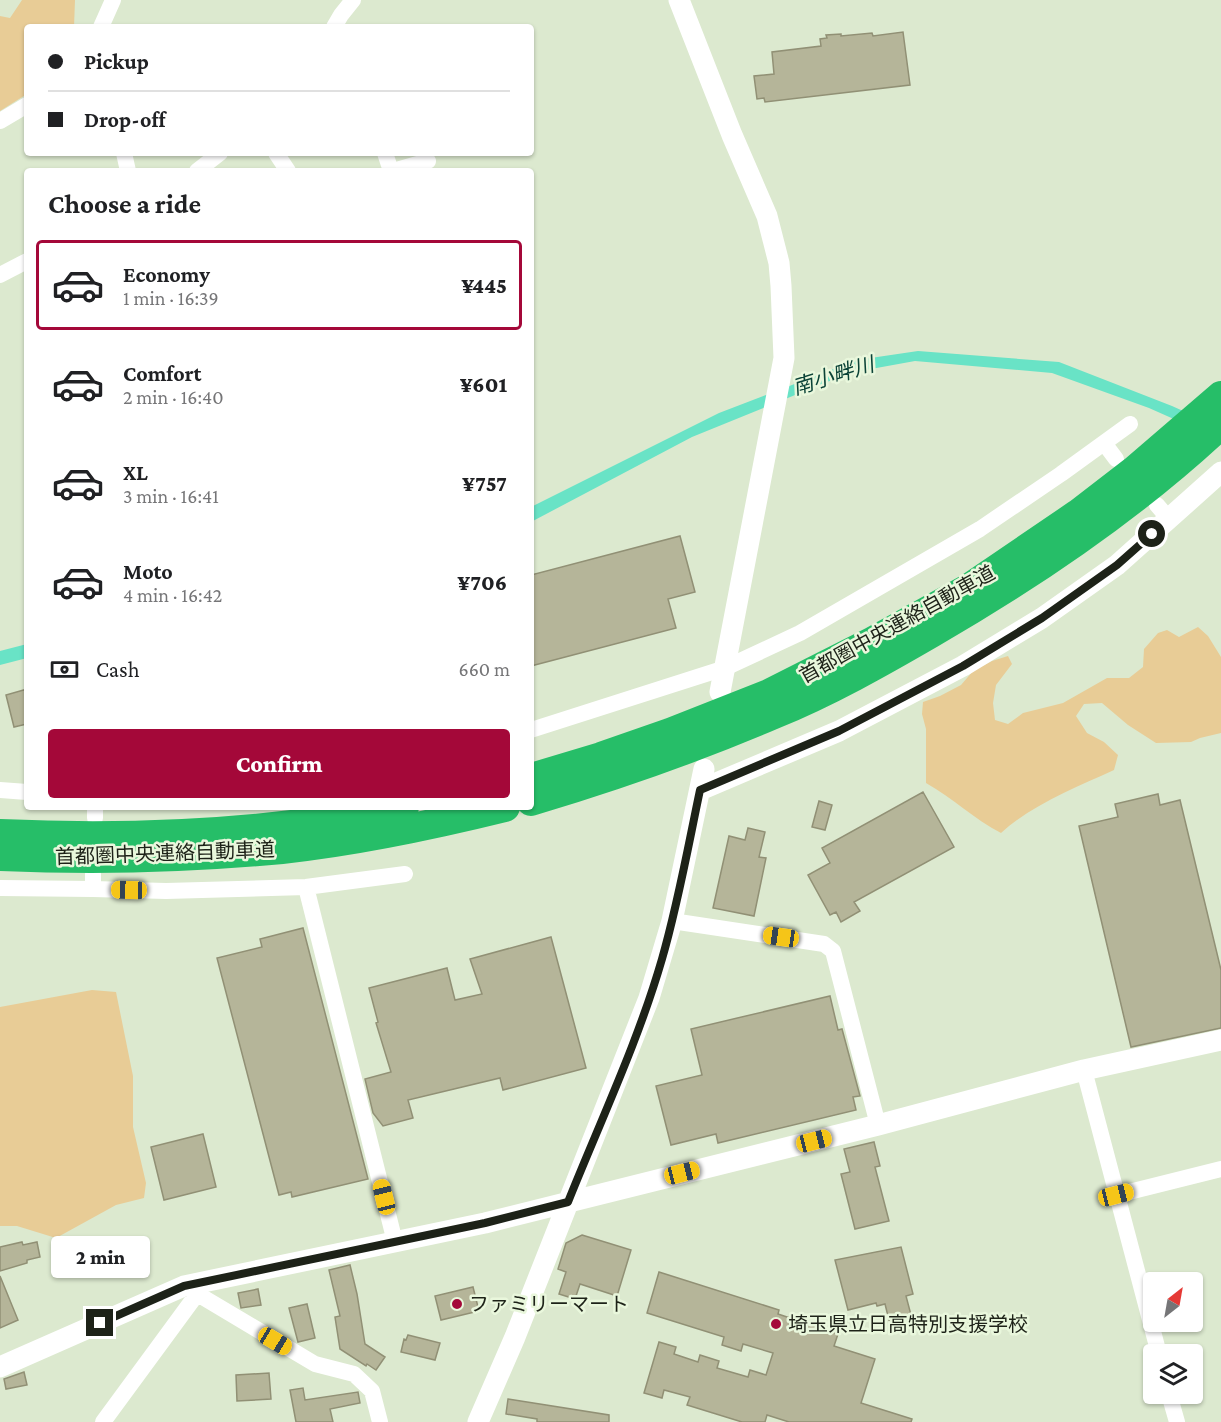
<!DOCTYPE html>
<html lang="en">
<head>
<meta charset="utf-8">
<style>
  :root { --surface:#fff; --page:#f6f6f6; --text:#202124; --muted:#757577; --line:#e0e0e0; --accent:#a40839 }
  body { margin:0; font-family:"Crimson Pro","Noto Sans JP",serif; background:var(--page); color:var(--text); height:100vh; display:flex; flex-direction:column; font-size:22px; white-space:nowrap }
  * { box-sizing:border-box; margin:0 }
  p { font-size:20px; color:var(--muted) }
  .icon { flex:none; width:33px; height:33px; fill:none; stroke:currentColor; stroke-width:2; stroke-linecap:round; stroke-linejoin:round }
  .map { position:relative; flex:1; overflow:hidden }
  .details { position:absolute; left:24px; top:168px; width:510px; height:642px; display:flex; flex-direction:column; background:var(--surface); border-radius:6px; box-shadow:0 2px 4px #0004 }
  .details>* { flex:none }
  .guide { position:absolute; left:24px; top:24px; width:510px; height:132px; border-radius:6px; box-shadow:0 2px 4px #0004; display:grid; align-content:center; height:132px; padding:0 24px; background:var(--surface) }
  .needle { width:39px; rotate:31deg }
  .tools { position:absolute; left:1143px; top:1272px; display:grid; gap:12px }
  .tools a { display:grid; place-items:center; width:60px; height:60px; border-radius:6px; background:var(--surface); box-shadow:0 2px 4px #0004; font-size:30px }
  .end { position:absolute; width:27px; height:27px; margin:-14px; border:8px solid #1d2218; background:#fff; box-shadow:0 0 0 3px #fff }
  .from { border-radius:50% }
  .bubble { position:absolute; height:42px; border-radius:6px; background:var(--surface); box-shadow:0 2px 4px #0004; font-size:20px; font-weight:800; line-height:42px; text-align:center }
  .car { position:absolute; width:18px; height:36px; margin:-18px -9px; border-radius:8px; box-shadow:0 0 4px 2px #0007; background:linear-gradient(#f5c518 24%,#345 0 40%,#f5c518 0 76%,#345 0 86%,#f5c518 0) }
  .guide b { display:flex; align-items:center; gap:21px; height:57px; font-size:22px }
  .guide b+b { border-top:2px solid var(--line) }
  .guide i { width:15px; height:15px; background:var(--text) }
  ul { padding:0; list-style:none }
  li { display:flex; align-items:center; gap:18px; height:90px; margin:0 12px 9px; padding:0 12px; border:3px solid transparent; border-radius:6px }
  li div { flex:1 }
  li b { display:block; font-size:22px }
  li em { font-style:normal; font-weight:800 }
  li.current { border-color:var(--accent) }
  li>.icon { width:54px; height:54px; stroke-width:1.5 }
  h2 { padding:0 24px; font-size:27px; line-height:72px }
  .pay { display:flex; align-items:center; gap:15px; height:66px; padding:0 24px; font-size:22px }
  .pay p { margin-inline-start:auto }
  .cta { display:flex; gap:12px; margin-top:auto; padding:12px 24px }
  .cta a { flex:1; height:69px; border-radius:6px; background:var(--accent); color:#fff; font-size:24px; font-weight:800; line-height:69px; text-align:center }
  .map>svg:first-child { display:block }
  .green { fill:#e8cc96 }
  .water { fill:#69e3c6 }
  .building { fill:#b5b599; stroke:#919075; stroke-width:1.5 }
  .lines { fill:none; stroke-linecap:round; stroke-linejoin:round }
  .minor { stroke:#fff; stroke-width:16 }
  .tertiary { stroke:#fff; stroke-width:21 }
  .motorway { stroke:#26be68; stroke-width:30 }
  .route { stroke:#1d2218; stroke-width:8 }
  .poi-dot { fill:#a40839; stroke:#e9f7dc; stroke-width:2 }
  .labels { text-anchor:middle; stroke-width:5; stroke-linejoin:round; paint-order:stroke }
  .street-label { font-size:20px; fill:#1d2218; stroke:#e9f7dc }
  .poi-label { font-size:20px; fill:#1d2218; stroke:#e9f7dc; text-anchor:start }
  .water-label { font-size:21px; font-style:italic; fill:#0b4337; stroke:#e9f7dc }
</style>
</head>
<body>
<div class="map">
<svg width="1221" height="1422" viewBox="0 0 1221 1422">
  <rect width="100%" height="100%" fill="#dce9cf"/>
  <path class="green" d="M22 0H75L74 27H27V94L0 111V16L10 18Z
    M1198 627 1208 636 1221 657V733L1200 738 1191 742 1156 743 1128 725 1102 703 1084 704 1076 716 1087 733 1104 742 1118 755 1114 770C1075 788 1033 804 1001 833 974 819 953 798 926 783V729L922 714 923 702 940 696 961 685 973 671 992 661 1008 656 1012 664 996 685 993 703 995 720 1008 724 1023 713 1063 703 1107 678H1129L1143 667 1144 649 1158 633 1167 630 1179 637Z
    M92 990 116 992 133 1076V1127L146 1183 144 1198 116 1205 56 1238 17 1226H0V1007Z"/>
  <path class="water" d="M918 351 1059 362 1172 406 1221 428V440L1149 408 1052 373 915 361 849 373 692 437 531 522V507L719 413 857 360Z
    M27 644V658L0 665V651Z"/>
  <path class="building" d="M903 32 910 85 765 102 764 98 757 99 754 76 774 74 772 52 821 46 820 39 827 38 826 35 841 34V36L872 33 873 36Z
    M680 536 695 592 668 599 676 628 531 666V575Z
    M27 689V724L14 727 6 695Z
    M923 792 954 847 854 902 860 911 841 922 836 912 830 915 808 875 830 863 822 848Z
    M1158 794 1160 805 1180 800 1221 970V1028L1131 1047 1079 826 1118 817 1115 804Z
    M819 801 832 805 825 830 812 827Z
    M748 828 765 832 759 857 766 858 754 916 713 908 729 836 745 840Z
    M303 928 368 1179 292 1197 291 1192 279 1195 217 958 262 947 260 939Z
    M551 937 586 1068 503 1090 500 1078 408 1100 413 1118 383 1126 373 1113 365 1079 391 1072 376 1023 378 1022 369 988 447 968 455 1000 482 994 470 959Z
    M830 996 838 1030 842 1029 860 1096 853 1097 856 1110 718 1143 716 1134 671 1145 656 1086 702 1075 691 1029Z
    M203 1134 216 1187 164 1200 151 1147Z
    M874 1142 880 1166 875 1167 889 1221 855 1229 841 1174 850 1172 844 1149Z
    M582 1235 631 1250 617 1296 580 1284 575 1299 559 1294 566 1272 558 1269 566 1243Z
    M22 1242 23 1245 37 1242 40 1257 27 1260V1263L0 1271V1247Z
    M901 1247 913 1294 906 1296 911 1315 889 1320 885 1304 877 1306 876 1303 848 1310 835 1260Z
    M350 1265 357 1294 365 1344 385 1357 376 1370 367 1364 366 1366 340 1349 335 1317 340 1316 329 1270Z
    M659 1272 779 1310 778 1314 838 1334 834 1346 875 1359 861 1403 912 1419 911 1422H789L767 1415 765 1422H742L687 1405 690 1397 664 1390 662 1398 644 1393 659 1342 676 1347 674 1354 698 1362 700 1355 719 1361 717 1368 748 1377 750 1370 766 1375 773 1353 743 1344 741 1351 722 1345 724 1337 647 1313Z
    M0 1276 18 1320 0 1328Z
    M473 1287 479 1311 441 1320 435 1296Z
    M258 1289 261 1305 241 1308 238 1293Z
    M307 1304 315 1338 298 1342 289 1308Z
    M408 1335 440 1343 435 1360 401 1352 404 1339 406 1340Z
    M24 1372 27 1385 6 1389 4 1379Z
    M269 1373 271 1399 237 1401 236 1375Z
    M303 1388 305 1400 358 1392 360 1403 330 1409 333 1422H296L290 1390Z
    M508 1399 609 1415V1422H537V1419L506 1414Z"/>
  <g class="lines">
    <path class="minor" d="M101 27 113 0
      M334 27 341 15 353 0
      M0 121 27 105
      M124 153 128 171
      M276 153 288 171
      M385 153 391 171
      M197 171 220 153
      M393 171 428 161
      M0 275 27 261
      M1104 443 1116 459
      M1157 505 1169 519
      M531 730 725 668 800 633 980 529 1061 474 1130 424
      M0 790 27 792
      M95 818V807
      M93 874V889L166 891 306 887 405 874
      M306 887 395 1242
      M0 888 93 889
      M672 921 824 944 833 951 878 1125
      M1084 1070 1159 1354
      M1117 1195 1221 1169
      M184 1286 315 1364 354 1374 372 1391 380 1422
      M1169 1394 1177 1422
      M103 1422 197 1294"/>
    <path class="tertiary" d="M679 0 732 135 767 216 779 263 781 286 784 358 720 692
      M700 790 839 731 963 666 1042 618 1117 565 1221 472
      M0 1367 184 1286 485 1223 878 1125 1084 1070 1221 1040
      M478 1422 515 1337 649 998 672 921 704 769"/>
    <path class="motorway" d="M531 778 601 757 670 733 769 694 872 642 968 589 1078 514 1135 470 1221 396
      M531 801C614 776 695 748 774 714 828 692 881 662 931 633 1035 573 1134 506 1221 424
      M0 834C134 840 272 834 404 807
      M0 856C94 860 188 858 282 849 357 841 432 825 505 807"/>
  </g>
  <g class="lines">
    <path class="route" d="M100 1323 184 1286 485 1223 568 1202C600 1122 638 1042 662 959 678 904 688 847 700 790L839 731 963 666 1042 618 1117 565 1152 534"/>
  </g>
  <g class="poi-dot">
    <circle cx="457" cy="1304" r="6"/>
    <circle cx="776" cy="1324" r="6"/>
  </g>
  <g class="labels">
    <g class="street-label">
      <text transform="translate(897 624) rotate(-29)" y="7">首都圏中央連絡自動車道</text>
      <text transform="translate(165 853) rotate(-2)" y="7">首都圏中央連絡自動車道</text>
    </g>
    <g class="poi-label">
      <text x="469" y="1311">ファミリーマート</text>
      <text x="788" y="1331">埼玉県立日高特別支援学校</text>
    </g>
    <g class="water-label">
      <text transform="translate(833 376) rotate(-17)" y="7">南小畔川</text>
    </g>
  </g>
</svg>
<div class="tools">
<a><svg class="needle" viewBox="-14 -14 28 28"><path d="M0-13l5 13h-10z" fill="#e53935"/><path d="M0 13l5-13h-10z" fill="#757577"/></svg></a>
<a><svg class="icon" aria-label="layers" viewBox="0 0 24 24"><path d="M12 4l9 5-9 5-9-5zM3 14l9 5 9-5"/></svg></a>
</div>
<i class="end from" style="left:1152px;top:534px"></i>
<i class="end" style="left:100px;top:1323px"></i>
<div class="bubble" style="left:51px;top:1236px;width:99px">2 min</div>
<i class="car" style="left:129px;top:890px;rotate:271deg"></i>
<i class="car" style="left:781px;top:937px;rotate:278deg"></i>
<i class="car" style="left:814px;top:1141px;rotate:76deg"></i>
<i class="car" style="left:682px;top:1173px;rotate:76deg"></i>
<i class="car" style="left:1116px;top:1195px;rotate:76deg"></i>
<i class="car" style="left:384px;top:1197px;rotate:346deg"></i>
<i class="car" style="left:275px;top:1341px;rotate:121deg"></i>
<div class="guide">
<b><i class="from"></i>Pickup</b>
<b><i></i>Drop-off</b>
</div>
<section class="details">
<h2>Choose a ride</h2>
<ul>
<li class="current"><svg class="icon" aria-label="car" viewBox="0 0 24 24"><path d="M5 17H2v-5l4-1 3-4h7l3 4 3 1v5h-3M9 17h6M6 11h13"/><circle cx="7" cy="17" r="2"/><circle cx="17" cy="17" r="2"/></svg><div><b>Economy</b><p>1 min · 16:39</p></div><em>¥445</em></li>
<li><svg class="icon" aria-label="car" viewBox="0 0 24 24"><path d="M5 17H2v-5l4-1 3-4h7l3 4 3 1v5h-3M9 17h6M6 11h13"/><circle cx="7" cy="17" r="2"/><circle cx="17" cy="17" r="2"/></svg><div><b>Comfort</b><p>2 min · 16:40</p></div><em>¥601</em></li>
<li><svg class="icon" aria-label="car" viewBox="0 0 24 24"><path d="M5 17H2v-5l4-1 3-4h7l3 4 3 1v5h-3M9 17h6M6 11h13"/><circle cx="7" cy="17" r="2"/><circle cx="17" cy="17" r="2"/></svg><div><b>XL</b><p>3 min · 16:41</p></div><em>¥757</em></li>
<li><svg class="icon" aria-label="car" viewBox="0 0 24 24"><path d="M5 17H2v-5l4-1 3-4h7l3 4 3 1v5h-3M9 17h6M6 11h13"/><circle cx="7" cy="17" r="2"/><circle cx="17" cy="17" r="2"/></svg><div><b>Moto</b><p>4 min · 16:42</p></div><em>¥706</em></li>
</ul>
<div class="pay"><svg class="icon" aria-label="cash" viewBox="0 0 24 24"><path d="M3 7h18v10H3z"/><circle cx="12" cy="12" r="2"/></svg>Cash<p>660 m</p></div>
<div class="cta"><a>Confirm</a></div>
</section>
</div>
</body>
</html>
